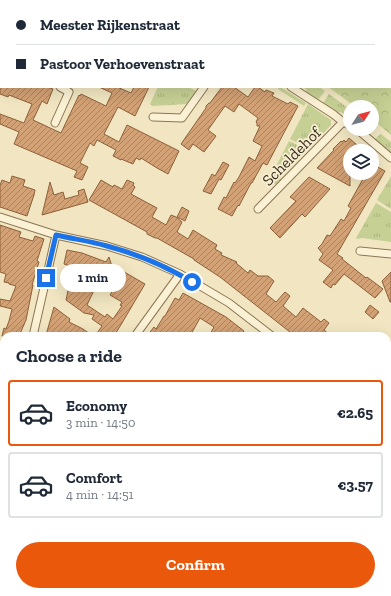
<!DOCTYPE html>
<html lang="en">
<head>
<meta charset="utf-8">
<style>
  :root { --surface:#fff; --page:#f2f2f3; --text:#1f2937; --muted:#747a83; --line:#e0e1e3; --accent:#ea580c }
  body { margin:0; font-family:"Zilla Slab",serif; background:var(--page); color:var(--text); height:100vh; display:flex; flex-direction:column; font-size:15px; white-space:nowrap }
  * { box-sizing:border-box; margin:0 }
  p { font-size:13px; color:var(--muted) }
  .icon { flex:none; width:22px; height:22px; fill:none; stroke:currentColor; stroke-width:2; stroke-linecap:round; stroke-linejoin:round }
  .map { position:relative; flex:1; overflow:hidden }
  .side { position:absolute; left:0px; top:332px; width:391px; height:264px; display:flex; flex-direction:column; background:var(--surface); border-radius:12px 12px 0 0; box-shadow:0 4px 16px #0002 }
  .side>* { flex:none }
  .top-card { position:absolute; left:0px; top:0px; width:391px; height:88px; box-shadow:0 4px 16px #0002; display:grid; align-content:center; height:88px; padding:0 16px; background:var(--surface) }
  .needle { width:26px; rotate:54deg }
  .tools { position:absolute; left:343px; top:100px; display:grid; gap:8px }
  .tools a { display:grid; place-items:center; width:36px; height:36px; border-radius:50%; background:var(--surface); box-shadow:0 4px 16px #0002; font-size:20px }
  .end { position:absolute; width:18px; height:18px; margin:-9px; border:5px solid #1a73e8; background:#fff; box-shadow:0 0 0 2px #fff }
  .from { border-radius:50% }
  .bubble { position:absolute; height:28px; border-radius:14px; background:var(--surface); box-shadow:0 4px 16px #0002; font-size:13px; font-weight:800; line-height:28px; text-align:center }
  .top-card b { display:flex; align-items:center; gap:14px; height:38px; font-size:15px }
  .top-card b+b { border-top:1px solid var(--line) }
  .top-card i { width:10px; height:10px; background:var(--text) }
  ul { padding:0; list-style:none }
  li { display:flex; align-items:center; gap:12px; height:66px; margin:0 8px 6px; padding:0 8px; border:2px solid var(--line); border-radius:4px }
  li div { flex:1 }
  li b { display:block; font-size:15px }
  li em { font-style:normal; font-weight:800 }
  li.active { border-color:var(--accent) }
  li>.icon { width:36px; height:36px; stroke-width:1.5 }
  h2 { padding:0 16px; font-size:18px; line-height:48px }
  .button { display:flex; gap:8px; margin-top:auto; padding:8px 16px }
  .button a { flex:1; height:46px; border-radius:24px; background:var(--accent); color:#fff; font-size:16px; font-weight:800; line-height:46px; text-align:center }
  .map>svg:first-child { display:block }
  .grass { fill:url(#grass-tufts) }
  .park { fill:url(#park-crowns) }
  .building { fill:url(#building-hatch); stroke:#8d603b; fill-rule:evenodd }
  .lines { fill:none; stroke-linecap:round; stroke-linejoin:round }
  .street-casing { stroke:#8c7657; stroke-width:9 }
  .secondary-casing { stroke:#6e573b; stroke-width:13 }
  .street { stroke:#fbf2d5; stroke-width:7 }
  .secondary { stroke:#fbf2d5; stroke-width:11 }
  .route { stroke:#1a73e8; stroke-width:5 }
  .labels { text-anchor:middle; stroke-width:3.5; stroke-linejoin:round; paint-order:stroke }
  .street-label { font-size:16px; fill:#3b2d1d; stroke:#f8efd2 }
</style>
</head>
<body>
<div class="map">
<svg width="391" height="596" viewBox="0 0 391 596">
  <defs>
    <pattern id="grass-tufts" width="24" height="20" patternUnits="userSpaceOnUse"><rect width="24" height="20" fill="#c6d094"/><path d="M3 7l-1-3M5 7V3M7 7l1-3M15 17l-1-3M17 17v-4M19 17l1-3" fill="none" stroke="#abb37f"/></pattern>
    <pattern id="park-crowns" width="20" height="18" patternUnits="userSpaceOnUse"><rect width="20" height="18" fill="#c6d094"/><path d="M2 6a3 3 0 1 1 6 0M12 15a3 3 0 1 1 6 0" fill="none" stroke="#abb37f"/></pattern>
    <pattern id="building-hatch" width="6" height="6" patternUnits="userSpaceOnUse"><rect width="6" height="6" fill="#d2a175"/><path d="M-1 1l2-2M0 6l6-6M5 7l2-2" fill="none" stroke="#ac845f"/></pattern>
  </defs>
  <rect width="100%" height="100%" fill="#f1e6c1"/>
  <path class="grass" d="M158 87H188L198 92 189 103 186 104 153 106 150 104Z
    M279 87H280L306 103 304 106 278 89Z
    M303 87H319L325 91 318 100 307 93 306 89Z
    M329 94 348 108 349 112 346 116 341 112 337 113 323 103Z
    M308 104 331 120V125L309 149 290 139Z
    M381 134 391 142V152L375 139Z
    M289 141 307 150 280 178 282 181 279 184H271L269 180Z
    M391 176V209L377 200Z
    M376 203 391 212V242L362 238 357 239 356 238Z"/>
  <path class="park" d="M143 0H391V135L372 119V107H356L328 87H390V1H145Z"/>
  <path class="building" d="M0 87H48L53 89 47 104 42 101 33 120 61 133 79 95 80 96 81 94 106 106 112 93 99 87H117L131 93 134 87H149L135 116 118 107 104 134 119 142 127 125 179 151 168 174 157 168 141 158 140 160 136 158 133 164 121 159V160L113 156 116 150 97 140 94 146 90 143 80 163 88 167 82 180 74 177 77 171 14 144 19 132 0 124V114L24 123 32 104 9 95 8 97 0 94Z
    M222 87H234L248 97 255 87H258L265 92 266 90 274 93 272 96 288 104 290 102 298 106 267 165 263 163 252 183H251L239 206 238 205 232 216 218 209 224 197 226 198 234 182 235 183 239 177 249 157 255 161 262 146 253 141 260 126H257V123L256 122 258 118 239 104 234 112 225 106 208 130 216 136 204 152 193 144 189 150 181 144 206 108V106L209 103H210Z
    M349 138 357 145 352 151H350V153L344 160 350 166V186L317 168 334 150 333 149 341 141 342 142 344 140 346 142Z
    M223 162 229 165 221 180 219 179 211 194 203 191 212 174 215 176Z
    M372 164 385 171 337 254 343 258 342 259 366 278 367 277 383 289 375 298 344 274 335 285 333 284 331 288 323 282 333 270 319 260 323 254 318 248 322 244 327 235 330 236 341 219 344 221 351 208 348 206 364 177 367 173H372Z
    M12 176 25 180 23 186 35 190 34 195 27 216 0 207V185L2 180 10 183Z
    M309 177 330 189 305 217 302 214 280 238 270 228 296 201 290 197Z
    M101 180 113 187 114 185 122 189 127 180 134 183 133 185 135 187 131 194 157 208 152 217 166 225 171 215 176 217 182 222 177 232 188 239 193 230 217 245 215 249 222 253 221 255 237 262 236 263 248 273 250 270 258 276H268L274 281 266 294 276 302 285 292 290 296 283 306 296 317 303 308 321 322 324 319 329 323 324 330 331 336H295L220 277 194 260V259L157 238H155L147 234V232L89 200Z
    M50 182 54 195 63 192 65 199 79 195 78 191 84 189 88 202 42 215Z
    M182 207 189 211 185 221 177 217Z
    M0 225 21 232 19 237 33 241 35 236 44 239 37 261 39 262 32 285H33L26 320 19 336H2L4 328 6 329 9 321 12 309 0 306V299L10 301 16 286 9 284V283L4 282 6 274 0 272Z
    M67 250 82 253 106 262 109 257 115 276 119 269 145 284 122 323 114 336H95L102 326 92 319 94 315 84 313 66 300 73 267 64 264ZM98 282 113 290 110 295 122 302 120 305 122 306 113 319 107 314 105 317 87 305Z
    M391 272V302H390L382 281Z
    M183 293 226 317 244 331 241 336H209L214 327 200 318 190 336H147L154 327 156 329 164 316H165L175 298 179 300Z
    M370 305 379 312 373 319 365 312Z
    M54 307 70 319 69 322 83 329 93 336H51L46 335Z"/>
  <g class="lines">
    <g class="street-casing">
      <path id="street" d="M98 0 101 1
        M0 54 1 55
        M291 87 333 114 343 122 350 125
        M153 117 182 118 204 87
        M55 123 69 92 60 87
        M357 129 391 158
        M258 209 343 122
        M0 217 56 235 107 246 142 257 180 274 229 303 272 336
        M360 251 391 254
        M33 336 56 235
        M135 336 180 274
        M387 438 391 433
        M0 535H4
        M387 579 391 580
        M71 592 76 596
        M180 592 183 596
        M192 596 199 592"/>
    </g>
    <g class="secondary-casing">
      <path id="secondary" d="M14 1 15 0
        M0 38 1 35"/>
    </g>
    <use href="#street" class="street"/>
    <use href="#secondary" class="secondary"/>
  </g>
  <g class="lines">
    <path class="route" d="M46 278 56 235C73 239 91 241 107 246 137 254 166 266 192 282"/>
  </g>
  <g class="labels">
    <g class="street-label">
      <text transform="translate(291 156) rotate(-45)" y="6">Scheldehof</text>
    </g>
  </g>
</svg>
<div class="tools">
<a><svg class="needle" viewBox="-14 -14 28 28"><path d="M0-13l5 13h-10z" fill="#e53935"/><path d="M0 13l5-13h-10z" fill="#747a83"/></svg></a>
<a><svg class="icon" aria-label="layers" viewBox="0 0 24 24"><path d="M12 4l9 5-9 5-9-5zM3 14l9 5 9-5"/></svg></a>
</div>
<i class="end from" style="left:192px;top:282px"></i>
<i class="end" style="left:46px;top:278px"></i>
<div class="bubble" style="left:60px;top:264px;width:66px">1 min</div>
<div class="top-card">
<b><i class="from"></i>Meester Rijkenstraat</b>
<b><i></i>Pastoor Verhoevenstraat</b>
</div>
<section class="side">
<h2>Choose a ride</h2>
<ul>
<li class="active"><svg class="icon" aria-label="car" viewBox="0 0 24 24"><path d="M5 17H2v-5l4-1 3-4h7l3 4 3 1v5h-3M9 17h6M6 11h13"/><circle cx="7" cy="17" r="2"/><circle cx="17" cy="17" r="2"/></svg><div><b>Economy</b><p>3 min · 14:50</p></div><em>€2.65</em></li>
<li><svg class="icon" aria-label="car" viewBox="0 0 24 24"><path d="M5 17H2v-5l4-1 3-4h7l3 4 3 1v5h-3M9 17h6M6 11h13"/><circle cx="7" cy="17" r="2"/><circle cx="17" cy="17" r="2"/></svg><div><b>Comfort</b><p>4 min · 14:51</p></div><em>€3.57</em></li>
</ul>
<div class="button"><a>Confirm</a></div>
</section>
</div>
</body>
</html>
